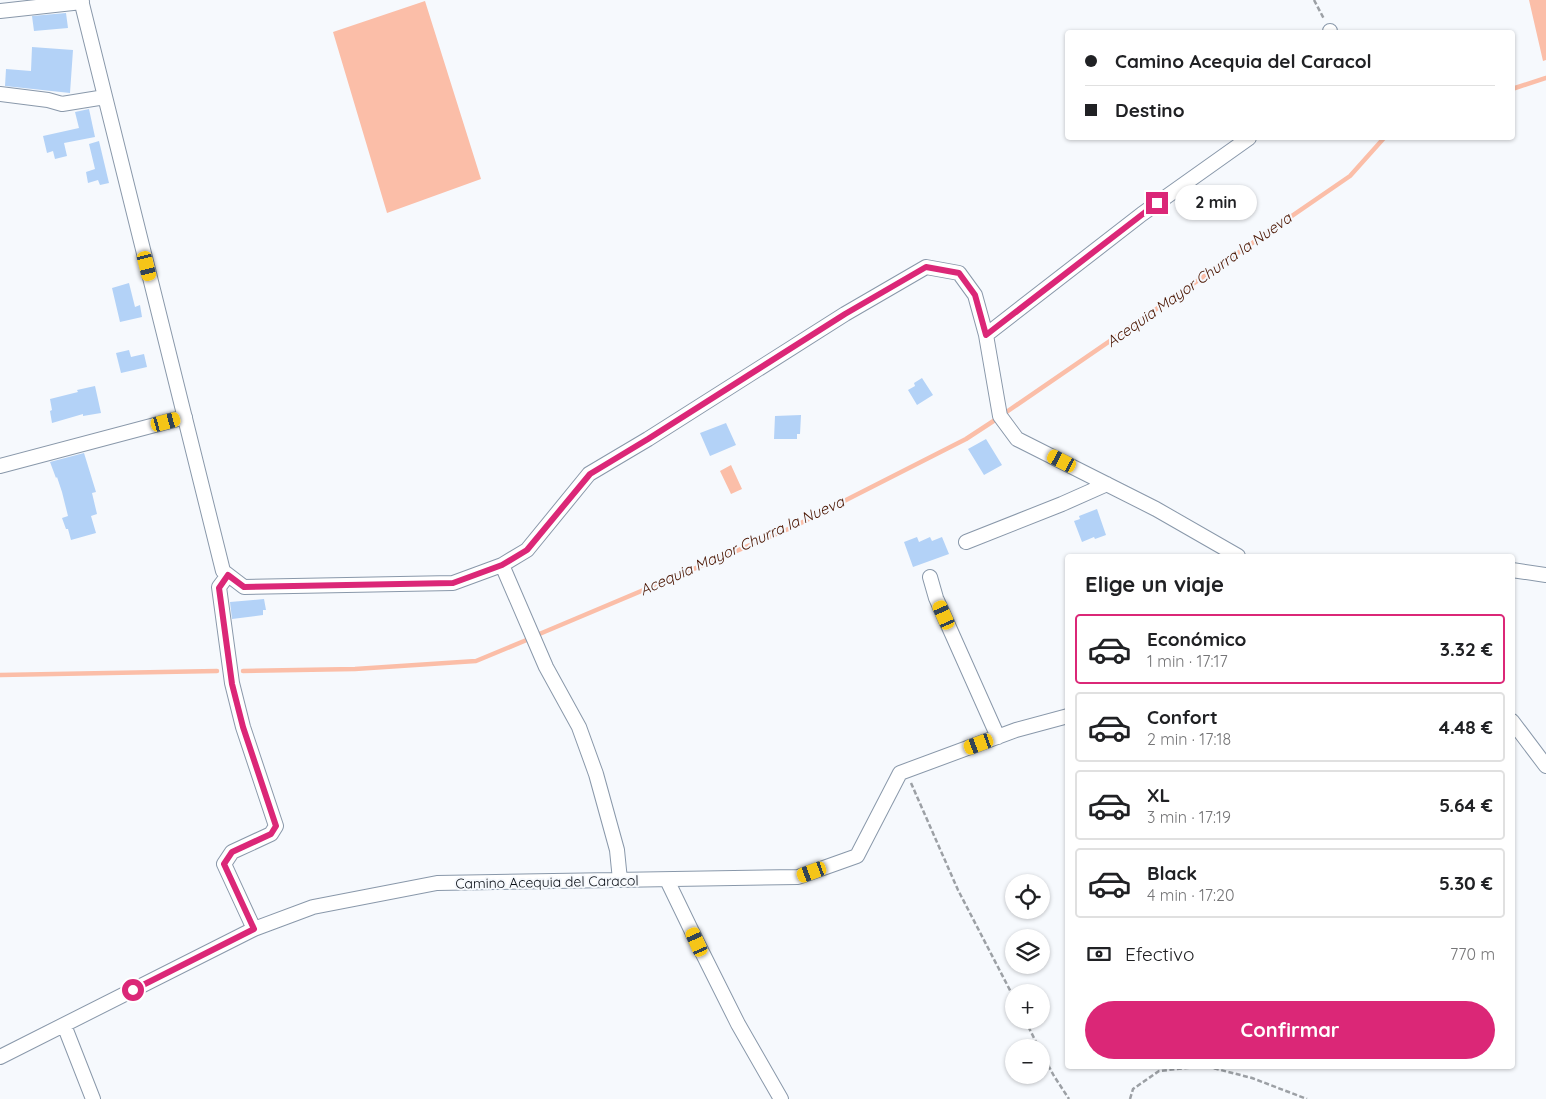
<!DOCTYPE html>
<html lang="es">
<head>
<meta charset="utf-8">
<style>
  :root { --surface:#fff; --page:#f2f2f2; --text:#202124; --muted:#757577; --line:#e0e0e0; --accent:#db2777 }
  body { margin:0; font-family:Quicksand,sans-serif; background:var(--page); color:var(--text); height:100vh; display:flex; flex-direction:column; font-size:19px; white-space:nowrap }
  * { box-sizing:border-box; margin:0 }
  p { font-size:16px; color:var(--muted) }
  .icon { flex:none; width:28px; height:28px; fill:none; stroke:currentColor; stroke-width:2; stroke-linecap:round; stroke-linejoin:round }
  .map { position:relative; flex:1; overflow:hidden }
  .panel { position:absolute; left:1065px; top:554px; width:450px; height:515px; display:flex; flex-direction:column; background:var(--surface); border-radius:5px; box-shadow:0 1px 4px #0004 }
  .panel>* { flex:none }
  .top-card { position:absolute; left:1065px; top:30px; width:450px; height:110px; border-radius:5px; box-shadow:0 1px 4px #0004; display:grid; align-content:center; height:110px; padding:0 20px; background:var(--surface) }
  .tools { position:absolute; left:1005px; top:874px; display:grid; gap:10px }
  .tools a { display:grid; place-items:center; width:45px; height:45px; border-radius:50%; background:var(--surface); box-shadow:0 1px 4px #0004; font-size:25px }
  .end { position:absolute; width:22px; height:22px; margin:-11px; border:6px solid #db2777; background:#fff; box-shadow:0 0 0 2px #fff }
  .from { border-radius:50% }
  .bubble { position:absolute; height:35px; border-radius:18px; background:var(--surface); box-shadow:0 1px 4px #0004; font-size:16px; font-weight:800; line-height:35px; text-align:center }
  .car { position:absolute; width:15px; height:30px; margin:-15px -8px; border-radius:6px; box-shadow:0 0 4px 1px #0007; background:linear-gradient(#f5c518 24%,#345 0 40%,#f5c518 0 76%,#345 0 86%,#f5c518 0) }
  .top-card b { display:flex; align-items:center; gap:18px; height:48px; font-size:19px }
  .top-card b+b { border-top:1px solid var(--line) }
  .top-card i { width:12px; height:12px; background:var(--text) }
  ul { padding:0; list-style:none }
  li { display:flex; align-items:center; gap:15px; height:70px; margin:0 10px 8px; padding:0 10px; border:2px solid var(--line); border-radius:5px }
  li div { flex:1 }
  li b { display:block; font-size:19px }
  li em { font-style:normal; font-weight:800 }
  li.on { border-color:var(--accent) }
  li>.icon { width:45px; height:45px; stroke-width:1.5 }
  h2 { padding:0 20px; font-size:22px; line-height:60px }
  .pay { display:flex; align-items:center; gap:12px; height:55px; padding:0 20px; font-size:19px }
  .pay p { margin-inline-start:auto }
  .action { display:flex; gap:10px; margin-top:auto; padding:10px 20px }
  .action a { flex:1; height:58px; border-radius:30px; background:var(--accent); color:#fff; font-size:20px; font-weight:800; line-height:58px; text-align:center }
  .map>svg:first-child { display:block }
  .water { fill:#fbbea8 }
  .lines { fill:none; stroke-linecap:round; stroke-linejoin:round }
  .stream { stroke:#fbbea8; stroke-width:4.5 }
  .building { fill:#b3d2f7 }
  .street-casing { stroke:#8998aa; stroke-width:16 }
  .path { stroke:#9ca0a5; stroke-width:2.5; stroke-dasharray:5 2.5; stroke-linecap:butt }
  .street { stroke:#fff; stroke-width:14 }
  .route { stroke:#db2777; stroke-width:6 }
  .labels { text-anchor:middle; stroke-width:4; stroke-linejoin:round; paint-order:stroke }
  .street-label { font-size:14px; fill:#0a0f16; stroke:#f6f9fd }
  .water-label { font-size:15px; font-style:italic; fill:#4a1501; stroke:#f6f9fd }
</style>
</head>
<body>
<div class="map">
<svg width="1546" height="1099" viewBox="0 0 1546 1099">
  <rect width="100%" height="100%" fill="#f6f9fd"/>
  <path class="water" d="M1529 0H1546V60L1543 61Z
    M425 1 481 179 387 213 333 32Z
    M731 465 742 489 731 494 720 471Z"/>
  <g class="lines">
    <path class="stream" d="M1512 89 1546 78
      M1005 413 1350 176 1384 138
      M537 635 793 527 966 439 995 420
      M243 671 355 669 476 661 529 639
      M0 675 217 671"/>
  </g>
  <path class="building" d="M66 13 68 28 34 31 32 16Z
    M32 47 73 50 70 93 5 86 6 69 31 71Z
    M89 109 95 137 64 143 67 156 55 159 53 151 47 153 43 136 79 128 75 112Z
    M99 141 109 183 100 185 98 180 88 183 86 172 95 169 89 144Z
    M129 283 135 307 140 305 142 317 120 322 112 288Z
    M129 350 131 357 144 354 147 367 121 373 116 353Z
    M922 378 933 395 917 405 908 390 915 386 914 383Z
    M95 386 101 413 83 416V414L52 423 50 411 52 410 50 399 78 392 77 390Z
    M801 415 800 434H797V439H774L775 416Z
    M726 423 736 445 710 456 700 433Z
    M986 439 1002 465 984 475 968 449Z
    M84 453 96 492 92 493 97 514 91 516 96 533 71 540 68 529H66L62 518 68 516 62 492 57 477 56 478 50 462Z
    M1097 509 1106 535 1095 539 1094 537 1082 542 1074 521 1080 519 1079 516Z
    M917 537 919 542 930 537 932 541 942 537 949 554 913 567 904 542Z
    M264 599 266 610H263V615L232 619 230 602Z"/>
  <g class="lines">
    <g class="street-casing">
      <path id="street" d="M81 0 223 571 244 587 453 583 502 565 527 550 589 474 648 439 845 314 926 267 959 273 975 295 986 335 1000 416 1017 439 1156 509 1238 556
        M0 11 82 2
        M1330 31V32
        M0 94 48 100 62 104 105 97
        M986 335 1142 214 1249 138
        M0 466 185 417
        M966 542 1062 504 1107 484
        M502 565 546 667 579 727 596 774 617 850 620 880
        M1512 570 1546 575
        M228 575 219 587 232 683 243 727 276 826 271 834 232 852 224 864 254 929
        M930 577 936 598 998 737
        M1512 721 1546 766
        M667 880 697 942 738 1024 781 1099
        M64 1025 93 1099
        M0 1057 254 929 313 907 437 883 798 877 857 856 900 773 1016 730 1068 716"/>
    </g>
    <path class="path" d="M1314 0 1324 19
      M911 783 958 890 1014 998
      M1025 1020 1039 1048
      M1041 1052 1054 1076 1069 1099
      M1130 1099 1133 1089 1159 1071 1205 1066 1252 1078 1307 1099"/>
    <use href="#street" class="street"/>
  </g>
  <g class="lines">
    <path class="route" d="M133 990 254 929 224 864 232 852 271 834 276 826 243 727 232 684 219 588 228 575 244 587 453 583 502 565 527 550 590 474 648 439 845 314 926 267 959 273 975 295 986 335 1157 203"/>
  </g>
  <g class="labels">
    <g class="street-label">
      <text transform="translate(547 882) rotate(-1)" y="5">Camino Acequia del Caracol</text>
    </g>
    <g class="water-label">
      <text transform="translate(1199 280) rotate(-35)" y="5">Acequia Mayor Churra la Nueva</text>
      <text transform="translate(742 546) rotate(-24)" y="5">Acequia Mayor Churra la Nueva</text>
    </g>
  </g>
</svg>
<div class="tools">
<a><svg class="icon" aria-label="locate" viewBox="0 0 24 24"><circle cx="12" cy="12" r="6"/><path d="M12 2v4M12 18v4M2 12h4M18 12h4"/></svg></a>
<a><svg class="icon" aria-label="layers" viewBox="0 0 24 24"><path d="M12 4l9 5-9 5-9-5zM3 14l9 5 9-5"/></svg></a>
<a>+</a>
<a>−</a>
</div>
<i class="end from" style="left:133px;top:990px"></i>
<i class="end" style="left:1157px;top:203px"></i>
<div class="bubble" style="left:1175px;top:185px;width:82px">2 min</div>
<i class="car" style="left:147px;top:266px;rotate:166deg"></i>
<i class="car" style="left:166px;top:422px;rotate:75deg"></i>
<i class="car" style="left:1062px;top:461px;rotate:297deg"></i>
<i class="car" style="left:944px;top:615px;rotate:336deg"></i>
<i class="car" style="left:979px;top:744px;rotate:250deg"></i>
<i class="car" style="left:812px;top:872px;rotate:250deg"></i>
<i class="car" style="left:697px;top:942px;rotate:336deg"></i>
<div class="top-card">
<b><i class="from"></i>Camino Acequia del Caracol</b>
<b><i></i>Destino</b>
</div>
<section class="panel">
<h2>Elige un viaje</h2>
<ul>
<li class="on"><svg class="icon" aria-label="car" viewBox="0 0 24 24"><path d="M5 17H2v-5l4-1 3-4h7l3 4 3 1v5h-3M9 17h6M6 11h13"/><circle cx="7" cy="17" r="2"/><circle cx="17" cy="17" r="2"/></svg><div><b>Económico</b><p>1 min · 17:17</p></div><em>3.32 €</em></li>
<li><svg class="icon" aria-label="car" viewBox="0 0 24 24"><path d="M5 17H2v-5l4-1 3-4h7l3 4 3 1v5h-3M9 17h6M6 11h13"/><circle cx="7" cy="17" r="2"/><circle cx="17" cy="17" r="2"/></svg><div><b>Confort</b><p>2 min · 17:18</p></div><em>4.48 €</em></li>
<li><svg class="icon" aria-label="car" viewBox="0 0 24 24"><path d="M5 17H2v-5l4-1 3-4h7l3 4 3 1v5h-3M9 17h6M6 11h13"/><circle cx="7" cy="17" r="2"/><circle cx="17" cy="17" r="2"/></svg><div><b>XL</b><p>3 min · 17:19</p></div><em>5.64 €</em></li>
<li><svg class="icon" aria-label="car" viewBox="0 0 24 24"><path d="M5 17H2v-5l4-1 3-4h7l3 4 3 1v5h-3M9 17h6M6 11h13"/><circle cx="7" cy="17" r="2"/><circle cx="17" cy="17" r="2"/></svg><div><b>Black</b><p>4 min · 17:20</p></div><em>5.30 €</em></li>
</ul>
<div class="pay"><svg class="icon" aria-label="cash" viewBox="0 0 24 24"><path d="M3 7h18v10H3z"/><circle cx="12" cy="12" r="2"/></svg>Efectivo<p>770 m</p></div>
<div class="action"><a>Confirmar</a></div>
</section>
</div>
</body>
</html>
